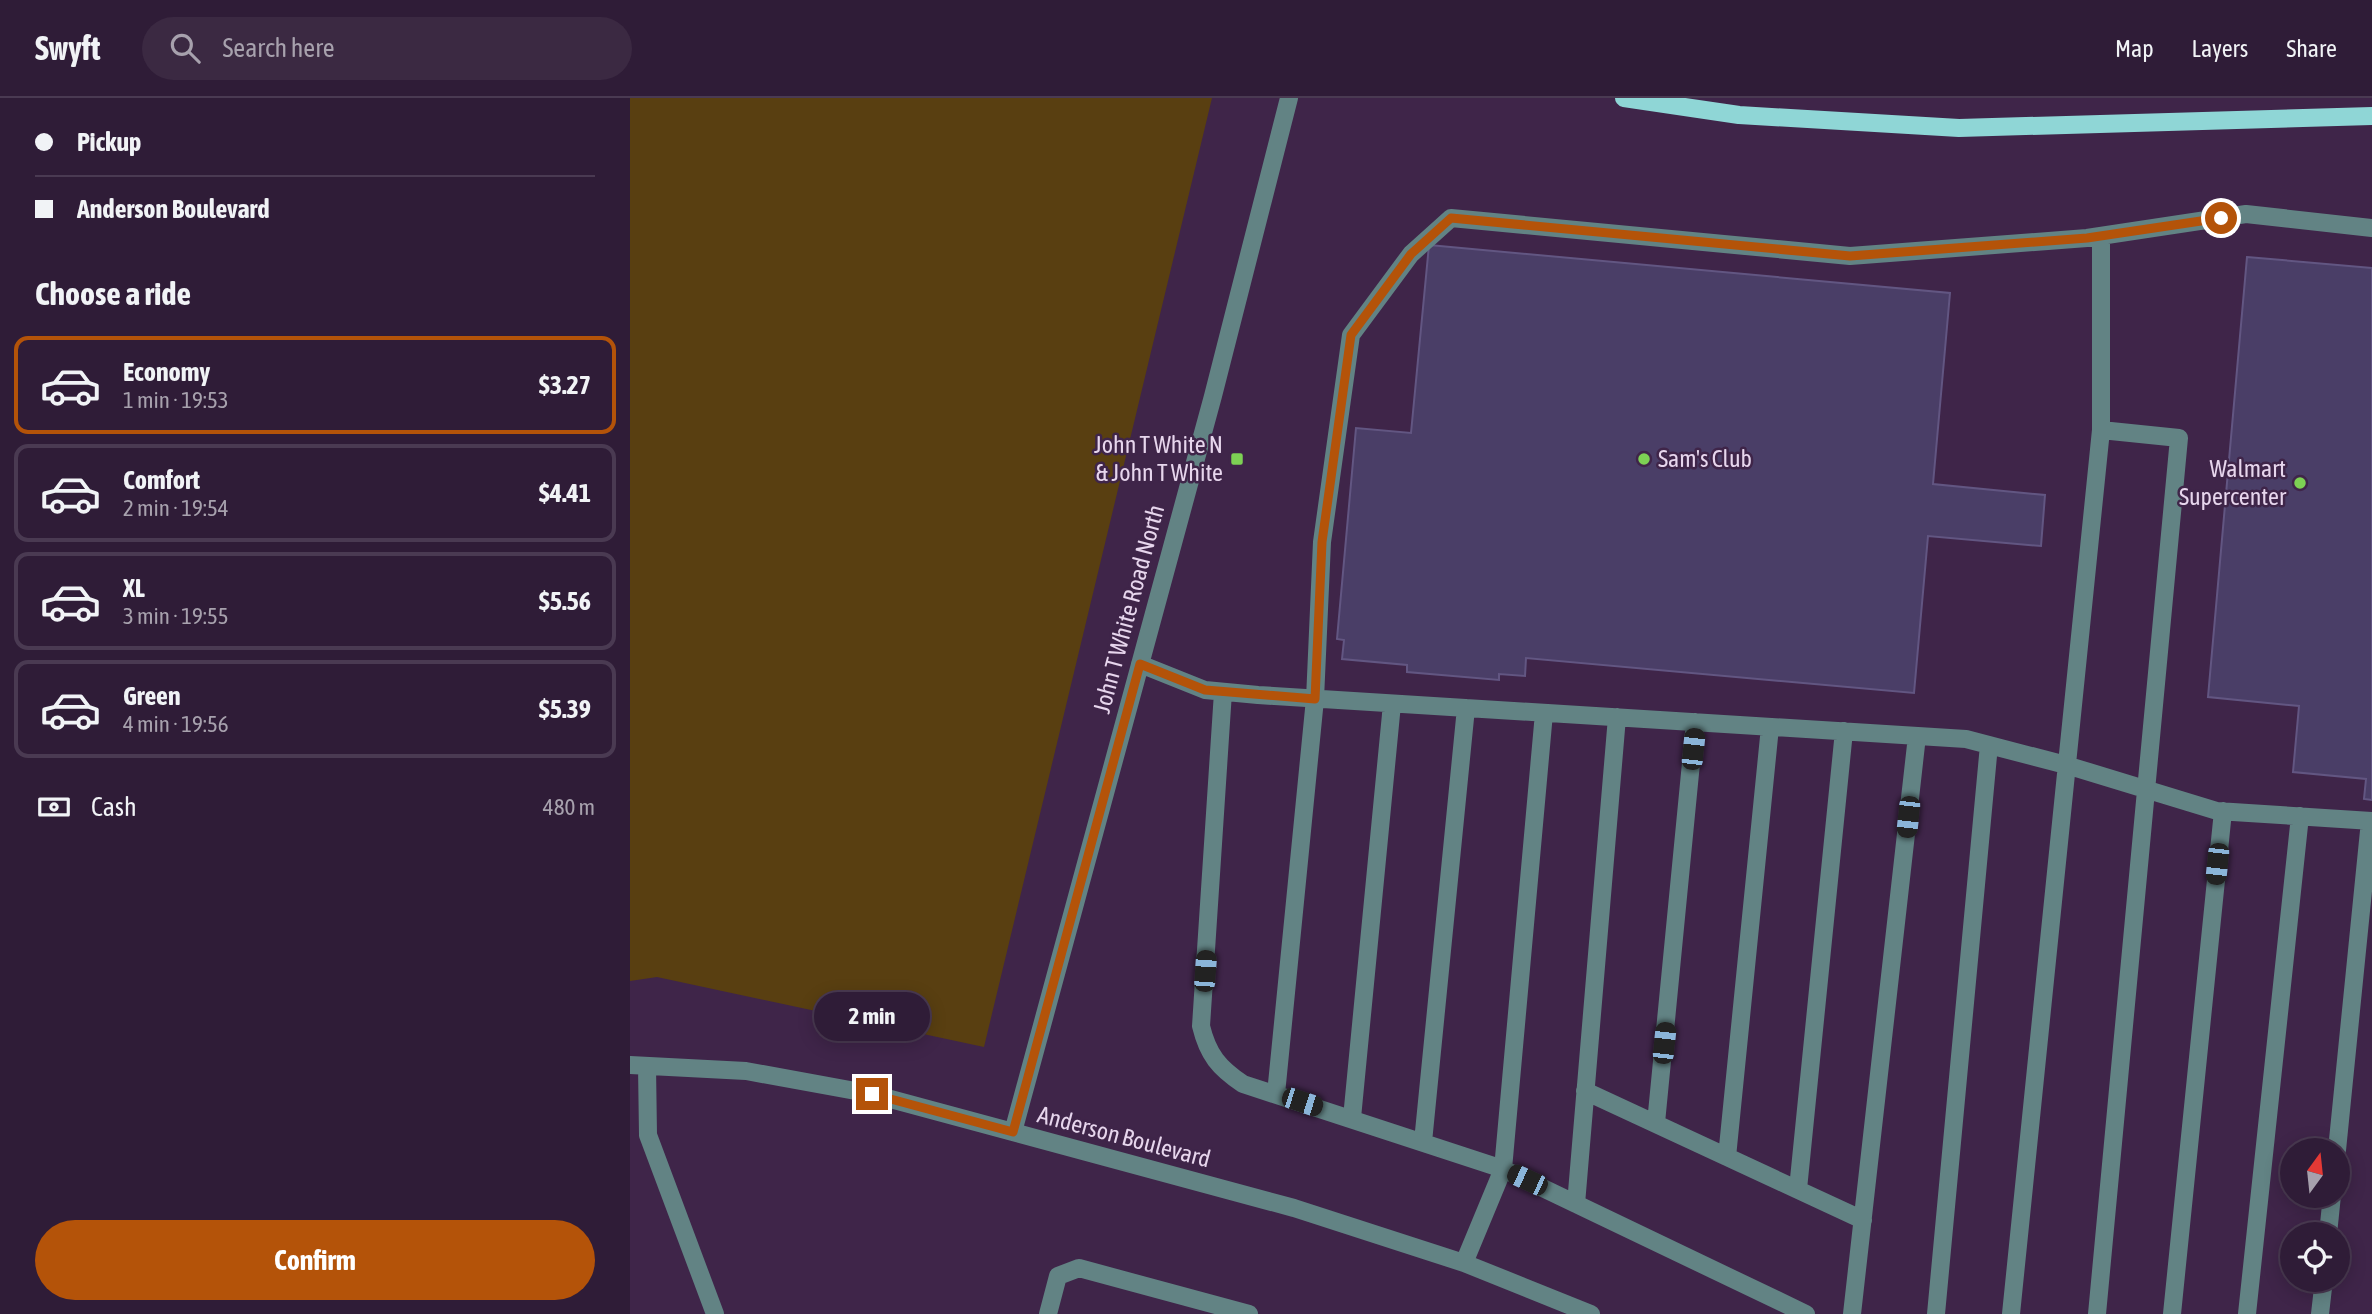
<!DOCTYPE html>
<html lang="en">
<head>
<meta charset="utf-8">
<style>
  :root { --surface:#2f1c37; --page:#3b2942; --text:#f1f3f6; --muted:#a7a1ad; --line:#4a3a52; --accent:#b45309 }
  body { margin:0; font-family:"Asap Condensed",sans-serif; background:var(--page); color:var(--text); height:100vh; display:flex; flex-direction:column; font-size:26px; white-space:nowrap }
  * { box-sizing:border-box; margin:0 }
  p { font-size:23px; color:var(--muted) }
  .icon { flex:none; width:38px; height:38px; fill:none; stroke:currentColor; stroke-width:2; stroke-linecap:round; stroke-linejoin:round }
  .map { position:relative; flex:1; overflow:hidden }
  .sheet { display:flex; flex-direction:column; background:var(--surface); width:630px }
  .sheet>* { flex:none }
  .banner { display:grid; align-content:center; height:154px; padding:0 35px; background:var(--surface) }
  .needle { width:46px; rotate:15deg }
  .fabs { position:absolute; left:1650px; top:1040px; display:grid; gap:14px }
  .fabs a { display:grid; place-items:center; width:70px; height:70px; border-radius:50%; background:var(--surface); box-shadow:0 4px 18px #0003,0 0 0 2px var(--line); font-size:35px }
  .end { position:absolute; width:32px; height:32px; margin:-16px; border:9px solid #b45309; background:#fff; box-shadow:0 0 0 4px #fff }
  .from { border-radius:50% }
  .bubble { position:absolute; height:49px; border-radius:24px; background:var(--surface); box-shadow:0 4px 18px #0003,0 0 0 2px var(--line); font-size:23px; font-weight:700; line-height:49px; text-align:center }
  .car { position:absolute; width:21px; height:42px; margin:-21px -10px; border-radius:9px; box-shadow:0 0 5px 2px #0007; background:linear-gradient(#222 24%,#8ab4d8 0 40%,#222 0 76%,#8ab4d8 0 86%,#222 0) }
  .banner b { display:flex; align-items:center; gap:24px; height:66px; font-size:26px }
  .banner b+b { border-top:2px solid var(--line) }
  .banner i { width:18px; height:18px; background:var(--text) }
  ul { padding:0; list-style:none }
  li { display:flex; align-items:center; gap:21px; height:98px; margin:0 14px 10px; padding:0 21px; border:4px solid var(--line); border-radius:14px }
  li div { flex:1 }
  li b { display:block; font-size:26px }
  li em { font-style:normal; font-weight:700 }
  li.selected { border-color:var(--accent) }
  li>.icon { width:63px; height:63px; stroke-width:1.5 }
  h2 { padding:0 35px; font-size:32px; line-height:84px }
  .pay { display:flex; align-items:center; gap:18px; height:77px; padding:0 35px; font-size:26px }
  .pay p { margin-inline-start:auto }
  .cta { display:flex; gap:14px; margin-top:auto; padding:14px 35px }
  .cta a { flex:1; height:80px; border-radius:42px; background:var(--accent); color:#fff; font-size:28px; font-weight:700; line-height:80px; text-align:center }
  header { display:flex; align-items:center; gap:42px; box-sizing:border-box; height:98px; padding:0 35px; background:var(--surface); border-bottom:2px solid var(--line) }
  header strong { font-size:33px }
  nav { display:flex; gap:38px; margin-inline-start:auto; font-size:24px }
  .search { width:490px; height:63px; background:var(--page); display:flex; align-items:center; gap:18px; box-sizing:border-box; padding:0 24px; border-radius:38px; color:var(--muted); font-size:26px }
  main { display:flex; flex:1; min-height:0 }
  .map>svg:first-child { display:block }
  .green { fill:#593f11 }
  .building { fill:#4a3e67; stroke:#625682; stroke-width:2 }
  .lines { fill:none; stroke-linecap:round; stroke-linejoin:round }
  .minor { stroke:#628384; stroke-width:18 }
  .major { stroke:#8fd6d6; stroke-width:18 }
  .route { stroke:#b45309; stroke-width:9 }
  .poi-dot { fill:#7dd154; stroke:#3f2549; stroke-width:2.5 }
  .labels { text-anchor:middle; stroke-width:5; stroke-linejoin:round; paint-order:stroke }
  .poi-label { font-size:24px; fill:#e7d6ed; stroke:#3f2549; text-anchor:end }
  .street-label { font-size:24px; fill:#e7d6ed; stroke:#3f2549 }
</style>
</head>
<body>
<header>
<strong>Swyft</strong>
<div class="search"><svg class="icon" aria-label="search" viewBox="0 0 24 24"><circle cx="10" cy="10" r="6"/><path d="M15 15l6 6"/></svg>Search here</div>
<nav><a>Map</a><a>Layers</a><a>Share</a></nav>
</header>
<main>
<section class="sheet">
<div class="banner">
<b><i class="from"></i>Pickup</b>
<b><i></i>Anderson Boulevard</b>
</div>
<h2>Choose a ride</h2>
<ul>
<li class="selected"><svg class="icon" aria-label="car" viewBox="0 0 24 24"><path d="M5 17H2v-5l4-1 3-4h7l3 4 3 1v5h-3M9 17h6M6 11h13"/><circle cx="7" cy="17" r="2"/><circle cx="17" cy="17" r="2"/></svg><div><b>Economy</b><p>1 min · 19:53</p></div><em>$3.27</em></li>
<li><svg class="icon" aria-label="car" viewBox="0 0 24 24"><path d="M5 17H2v-5l4-1 3-4h7l3 4 3 1v5h-3M9 17h6M6 11h13"/><circle cx="7" cy="17" r="2"/><circle cx="17" cy="17" r="2"/></svg><div><b>Comfort</b><p>2 min · 19:54</p></div><em>$4.41</em></li>
<li><svg class="icon" aria-label="car" viewBox="0 0 24 24"><path d="M5 17H2v-5l4-1 3-4h7l3 4 3 1v5h-3M9 17h6M6 11h13"/><circle cx="7" cy="17" r="2"/><circle cx="17" cy="17" r="2"/></svg><div><b>XL</b><p>3 min · 19:55</p></div><em>$5.56</em></li>
<li><svg class="icon" aria-label="car" viewBox="0 0 24 24"><path d="M5 17H2v-5l4-1 3-4h7l3 4 3 1v5h-3M9 17h6M6 11h13"/><circle cx="7" cy="17" r="2"/><circle cx="17" cy="17" r="2"/></svg><div><b>Green</b><p>4 min · 19:56</p></div><em>$5.39</em></li>
</ul>
<div class="pay"><svg class="icon" aria-label="cash" viewBox="0 0 24 24"><path d="M3 7h18v10H3z"/><circle cx="12" cy="12" r="2"/></svg>Cash<p>480 m</p></div>
<div class="cta"><a>Confirm</a></div>
</section>
<div class="map">
<svg width="1742" height="1216" viewBox="0 0 1742 1216">
  <rect width="100%" height="100%" fill="#3f2549"/>
  <path class="green" d="M0 0H582L354 949 27 879 0 883Z"/>
  <path class="building" d="M799 147 1320 195 1303 386 1415 397 1411 448 1298 438 1284 595 896 560 895 578 869 576V582L777 574V567L712 561 714 542 707 541 726 330 781 335Z
    M1617 159 1742 170V702L1734 701 1736 681 1663 674 1669 608 1578 599Z"/>
  <g class="lines">
    <path class="minor" d="M1471 332V138
      M510 566 575 592 628 597 1336 641 1436 667 1587 713 1742 723
      M593 594 571 928C578 957 589 970 613 986L873 1071 1176 1216
      M0 967 116 973 242 996 664 1110 834 1165 961 1216
      M17 968 18 1037 85 1216
      M955 993 1233 1122
      M646 996 685 601 692 444 721 237 781 156 821 120 1220 158 1457 140 1616 116 1742 130
      M722 1020 762 606
      M1026 1025 1065 624
      M383 1034 583 298 659 0
      M793 1044 836 610
      M1707 1052 1740 723
      M1097 1059 1140 629
      M1168 1091 1214 633
      M946 1106 987 619
      M1698 1136 1702 1097
      M834 1165 873 1071 914 615
      M418 1216 428 1178 449 1170 619 1216
      M1222 1216 1287 638
      M1306 1216 1359 647
      M1381 1216 1471 332 1549 340 1467 1216
      M1542 1216 1593 713
      M1617 1216 1670 718
      M1690 1216 1694 1181"/>
    <path class="major" d="M994 0 1109 17 1329 30 1742 18"/>
  </g>
  <g class="lines">
    <path class="route" d="M242 996 383 1034 510 566 575 592 685 601 692 444 721 237 781 156 821 120 1220 158 1457 140 1591 120"/>
  </g>
  <g class="poi-dot">
    <rect x="600" y="354" width="14" height="14" rx="3.5"/>
    <circle cx="1014" cy="361" r="7"/>
    <circle cx="1670" cy="385" r="7"/>
  </g>
  <g class="labels">
    <g class="poi-label">
      <text x="593" y="355">John T White N<tspan x="593" dy="28">&amp; John T White</tspan></text>
      <text x="1028" y="369" text-anchor="start">Sam's Club</text>
      <text x="1656" y="379">Walmart<tspan x="1656" dy="28">Supercenter</tspan></text>
    </g>
    <g class="street-label">
      <text transform="translate(499 511) rotate(-75)" y="8">John T White Road North</text>
      <text transform="translate(494 1039) rotate(15)" y="8">Anderson Boulevard</text>
    </g>
  </g>
</svg>
<div class="fabs">
<a><svg class="needle" viewBox="-14 -14 28 28"><path d="M0-13l5 13h-10z" fill="#e53935"/><path d="M0 13l5-13h-10z" fill="#a7a1ad"/></svg></a>
<a><svg class="icon" aria-label="locate" viewBox="0 0 24 24"><circle cx="12" cy="12" r="6"/><path d="M12 2v4M12 18v4M2 12h4M18 12h4"/></svg></a>
</div>
<i class="end from" style="left:1591px;top:120px"></i>
<i class="end" style="left:242px;top:996px"></i>
<div class="bubble" style="left:184px;top:894px;width:116px">2 min</div>
<i class="car" style="left:1063px;top:651px;rotate:6deg"></i>
<i class="car" style="left:1278px;top:719px;rotate:186deg"></i>
<i class="car" style="left:1587px;top:766px;rotate:186deg"></i>
<i class="car" style="left:575px;top:873px;rotate:4deg"></i>
<i class="car" style="left:1034px;top:945px;rotate:6deg"></i>
<i class="car" style="left:672px;top:1004px;rotate:108deg"></i>
<i class="car" style="left:897px;top:1082px;rotate:295deg"></i>
</div>
</main>
</body>
</html>
